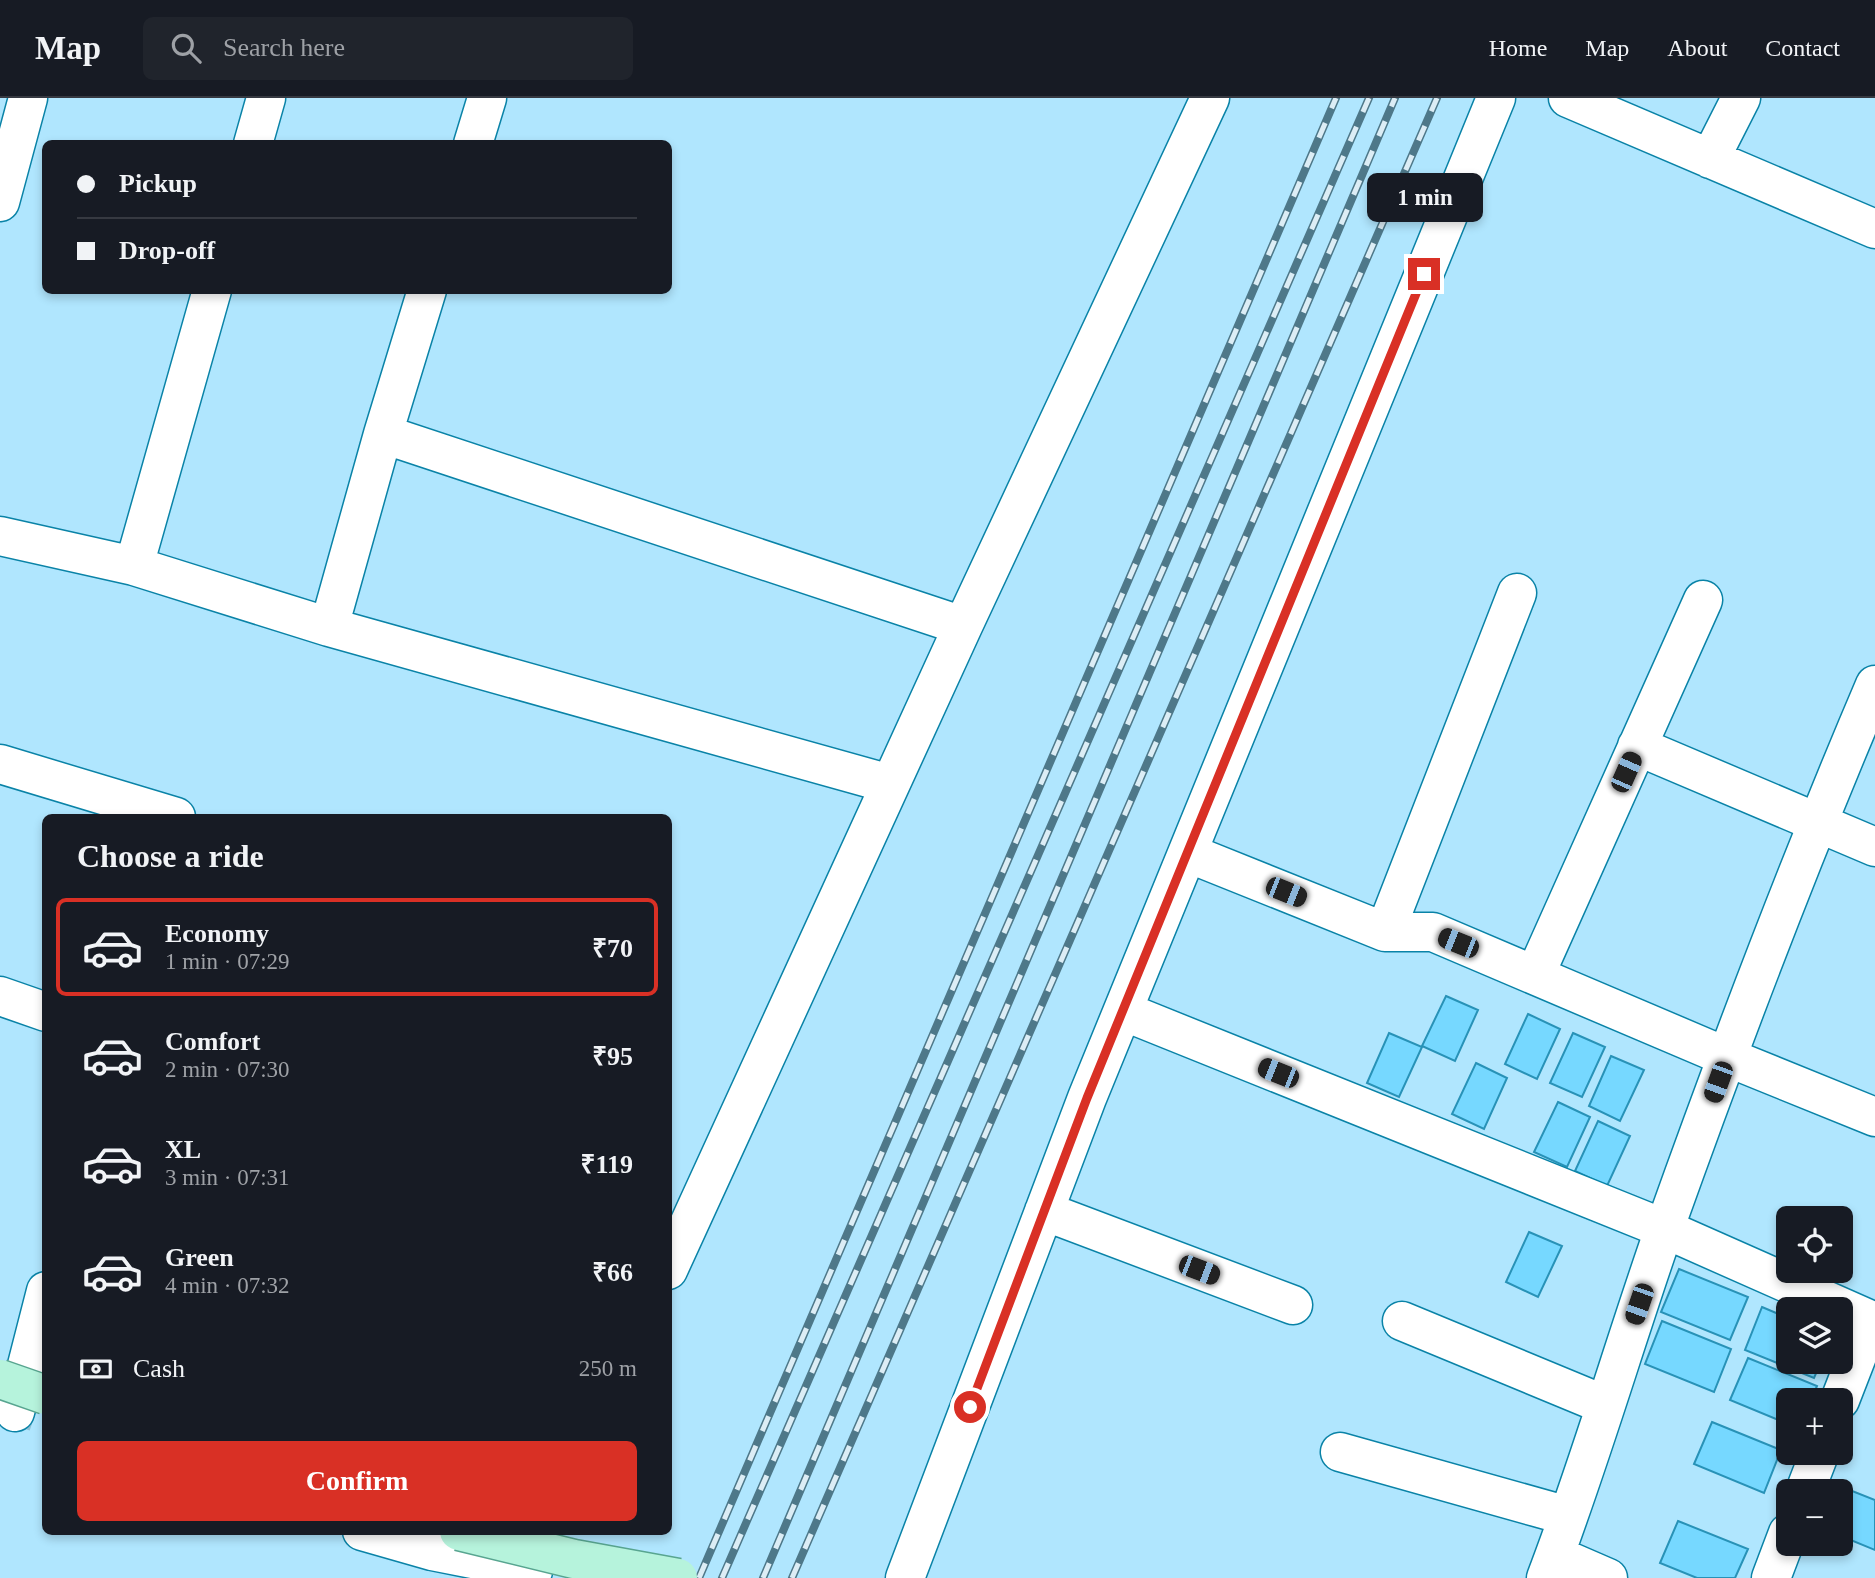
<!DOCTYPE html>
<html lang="en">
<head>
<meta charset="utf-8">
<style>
  :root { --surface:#171b24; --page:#20242c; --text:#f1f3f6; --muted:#9ea1a6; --line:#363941; --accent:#d93025 }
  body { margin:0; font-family:"Times New Roman",serif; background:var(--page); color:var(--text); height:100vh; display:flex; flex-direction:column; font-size:26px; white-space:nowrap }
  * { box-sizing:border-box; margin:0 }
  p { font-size:23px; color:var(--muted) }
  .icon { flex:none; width:38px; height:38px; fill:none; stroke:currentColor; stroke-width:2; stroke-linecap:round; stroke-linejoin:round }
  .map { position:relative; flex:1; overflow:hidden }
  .drawer { position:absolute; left:42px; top:716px; width:630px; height:721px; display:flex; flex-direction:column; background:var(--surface); border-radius:10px; box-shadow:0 4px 10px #0003 }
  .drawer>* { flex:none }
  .hud { position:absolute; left:42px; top:42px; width:630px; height:154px; border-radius:10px; box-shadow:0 4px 10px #0003; display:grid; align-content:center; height:154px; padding:0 35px; background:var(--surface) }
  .buttons { position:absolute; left:1776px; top:1108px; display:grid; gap:14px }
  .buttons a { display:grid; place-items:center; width:77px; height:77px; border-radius:10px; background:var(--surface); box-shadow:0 4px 10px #0003; font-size:35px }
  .end { position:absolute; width:32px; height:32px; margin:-16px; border:9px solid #d93025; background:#fff; box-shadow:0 0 0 4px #fff }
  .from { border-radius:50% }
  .bubble { position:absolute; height:49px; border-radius:10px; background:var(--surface); box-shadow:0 4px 10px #0003; font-size:23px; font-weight:600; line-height:49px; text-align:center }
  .car { position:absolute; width:21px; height:42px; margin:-21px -10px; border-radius:9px; box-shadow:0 0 5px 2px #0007; background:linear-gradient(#222 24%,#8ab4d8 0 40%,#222 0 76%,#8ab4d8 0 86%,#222 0) }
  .hud b { display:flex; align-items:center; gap:24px; height:66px; font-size:26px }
  .hud b+b { border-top:2px solid var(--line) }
  .hud i { width:18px; height:18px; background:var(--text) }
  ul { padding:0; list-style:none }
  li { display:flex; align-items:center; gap:21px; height:98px; margin:0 14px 10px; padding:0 21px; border:4px solid transparent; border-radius:10px }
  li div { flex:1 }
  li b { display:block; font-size:26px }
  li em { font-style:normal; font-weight:600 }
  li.current { border-color:var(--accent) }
  li>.icon { width:63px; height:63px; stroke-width:1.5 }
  h2 { padding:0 35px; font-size:32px; line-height:84px }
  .pay { display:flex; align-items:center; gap:18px; height:77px; padding:0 35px; font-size:26px }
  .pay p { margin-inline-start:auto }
  .action { display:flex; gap:14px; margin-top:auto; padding:14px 35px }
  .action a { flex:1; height:80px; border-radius:10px; background:var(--accent); color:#fff; font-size:28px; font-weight:600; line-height:80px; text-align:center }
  header { display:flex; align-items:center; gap:42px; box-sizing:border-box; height:98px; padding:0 35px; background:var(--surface); border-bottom:2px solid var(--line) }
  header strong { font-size:33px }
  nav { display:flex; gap:38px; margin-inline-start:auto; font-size:24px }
  .search { width:490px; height:63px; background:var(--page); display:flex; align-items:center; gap:18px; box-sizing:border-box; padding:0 24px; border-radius:10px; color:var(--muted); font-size:26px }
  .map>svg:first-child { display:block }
  .building { fill:#76d8ff; stroke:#2892b7; stroke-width:2 }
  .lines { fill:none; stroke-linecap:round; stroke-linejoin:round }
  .minor-tunnel { stroke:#8dbfd4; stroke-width:38; stroke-dasharray:38 19; stroke-linecap:butt }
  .minor-casing { stroke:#0a83a7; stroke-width:41 }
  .minor { stroke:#fff; stroke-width:38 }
  .rail-casing { stroke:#4e7889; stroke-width:8 }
  .rail { stroke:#dcedf5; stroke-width:5; stroke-dasharray:16; stroke-linecap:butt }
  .major-bridge-casing { stroke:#58a590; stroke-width:41; stroke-linecap:butt }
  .major-bridge { stroke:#b6f3dc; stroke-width:38 }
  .route { stroke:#d93025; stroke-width:9 }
</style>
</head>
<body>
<header>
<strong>Map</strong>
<div class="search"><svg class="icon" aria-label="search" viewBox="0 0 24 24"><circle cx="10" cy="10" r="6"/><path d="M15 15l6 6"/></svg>Search here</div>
<nav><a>Home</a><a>Map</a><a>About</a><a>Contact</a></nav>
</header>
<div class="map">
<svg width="1875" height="1480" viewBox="0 0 1875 1480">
  <rect width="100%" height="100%" fill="#b0e6fe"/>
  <path class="building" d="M1446 898 1478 912 1455 963 1422 948Z
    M1528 916 1560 931 1537 981 1505 966Z
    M1389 935 1422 949 1399 999 1367 985Z
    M1573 935 1605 949 1582 999 1550 985Z
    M1611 958 1644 972 1620 1023 1589 1008Z
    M1476 965 1507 980 1484 1031 1452 1016Z
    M1558 1004 1590 1019 1567 1069 1534 1054Z
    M1598 1023 1630 1038 1607 1088 1575 1073Z
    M1529 1134 1562 1148 1538 1199 1506 1184Z
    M1679 1171 1748 1199 1730 1242 1661 1214Z
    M1762 1209 1788 1220V1264H1821L1814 1280 1745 1252Z
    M1662 1223 1731 1251 1714 1294 1645 1266Z
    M1748 1260 1817 1288 1811 1302H1788V1326L1730 1302Z
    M1712 1324 1781 1352 1764 1395 1694 1366Z
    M1837 1387 1875 1402V1452L1841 1438V1393H1835Z
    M1678 1423 1748 1451 1735 1480H1697L1660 1465Z"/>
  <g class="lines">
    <path class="minor-tunnel" d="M0 1302 46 1318"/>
    <g class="minor-casing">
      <path id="minor" d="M1568 0 1875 131
        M253 46 266 0
        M473 46 487 0
        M1710 61 1741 0
        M0 104 28 0
        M383 336 963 528
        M0 438 134 468 329 529 890 686
        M134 468 212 192
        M329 529 383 336 427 192
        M1637 648 1875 749
        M0 666 176 719
        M1188 755 1385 834H1433L1727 959 1875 1019
        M1385 834 1517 495
        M1535 877 1703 502
        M0 898 46 914
        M1123 913 1665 1131 1875 1224
        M1044 1113 1293 1207
        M668 1172 963 528 1210 0
        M1402 1223 1605 1307
        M1840 1302 1871 1222
        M15 1314 46 1193
        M1340 1354 1568 1418
        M1805 1393 1820 1354
        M362 1433 432 1453 533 1473
        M1555 1457 1608 1480
        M905 1480 1087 1000 1496 0
        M1546 1480C1590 1365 1624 1246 1665 1129 1730 947 1799 765 1875 587
        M1771 1480 1788 1435"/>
    </g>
    <use href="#minor" class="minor"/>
    <g class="rail-casing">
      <path id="rail" d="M699 1480 1336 0
        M722 1480 1369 0
        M763 1480 1395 0
        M792 1480 1437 0"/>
    </g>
    <use href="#rail" class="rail"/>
    <g class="major-bridge-casing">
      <path id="major-bridge" d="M0 1281 46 1297
        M459 1433 574 1461 678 1480"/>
    </g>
    <use href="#major-bridge" class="major-bridge"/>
  </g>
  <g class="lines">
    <path class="route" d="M970 1309 1087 1000 1424 176"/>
  </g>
</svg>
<div class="buttons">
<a><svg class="icon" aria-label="locate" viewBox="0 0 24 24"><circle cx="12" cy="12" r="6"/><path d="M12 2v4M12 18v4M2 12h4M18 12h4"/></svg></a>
<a><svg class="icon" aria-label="layers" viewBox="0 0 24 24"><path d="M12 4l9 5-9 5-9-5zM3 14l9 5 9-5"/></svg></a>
<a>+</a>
<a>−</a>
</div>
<i class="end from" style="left:970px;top:1309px"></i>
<i class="end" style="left:1424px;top:176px"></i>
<div class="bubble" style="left:1367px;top:75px;width:116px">1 min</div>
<i class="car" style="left:1626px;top:674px;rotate:24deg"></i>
<i class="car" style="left:1286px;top:794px;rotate:112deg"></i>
<i class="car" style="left:1458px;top:845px;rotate:292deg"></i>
<i class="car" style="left:1278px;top:975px;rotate:292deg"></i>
<i class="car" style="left:1718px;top:984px;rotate:200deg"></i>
<i class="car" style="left:1199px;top:1172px;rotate:111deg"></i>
<i class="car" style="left:1639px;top:1206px;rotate:199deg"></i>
<div class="hud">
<b><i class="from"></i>Pickup</b>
<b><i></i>Drop-off</b>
</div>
<section class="drawer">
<h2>Choose a ride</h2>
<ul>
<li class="current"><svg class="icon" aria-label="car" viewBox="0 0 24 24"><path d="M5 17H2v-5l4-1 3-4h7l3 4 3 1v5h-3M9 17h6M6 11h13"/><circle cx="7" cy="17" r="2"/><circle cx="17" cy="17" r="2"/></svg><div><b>Economy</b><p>1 min · 07:29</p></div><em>₹70</em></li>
<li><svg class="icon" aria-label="car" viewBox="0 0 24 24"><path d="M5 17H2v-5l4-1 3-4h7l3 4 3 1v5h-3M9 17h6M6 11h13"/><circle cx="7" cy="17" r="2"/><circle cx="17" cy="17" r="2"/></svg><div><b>Comfort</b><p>2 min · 07:30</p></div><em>₹95</em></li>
<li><svg class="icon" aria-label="car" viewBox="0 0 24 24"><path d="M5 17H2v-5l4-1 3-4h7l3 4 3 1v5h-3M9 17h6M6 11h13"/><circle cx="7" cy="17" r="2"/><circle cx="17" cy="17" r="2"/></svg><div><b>XL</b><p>3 min · 07:31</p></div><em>₹119</em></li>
<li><svg class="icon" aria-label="car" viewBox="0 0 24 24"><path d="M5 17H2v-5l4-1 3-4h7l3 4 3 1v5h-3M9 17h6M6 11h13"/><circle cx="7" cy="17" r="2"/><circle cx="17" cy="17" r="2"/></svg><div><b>Green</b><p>4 min · 07:32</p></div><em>₹66</em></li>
</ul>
<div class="pay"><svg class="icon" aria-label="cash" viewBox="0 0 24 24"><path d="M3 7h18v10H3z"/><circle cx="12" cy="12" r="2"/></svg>Cash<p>250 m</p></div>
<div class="action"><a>Confirm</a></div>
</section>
</div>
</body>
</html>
